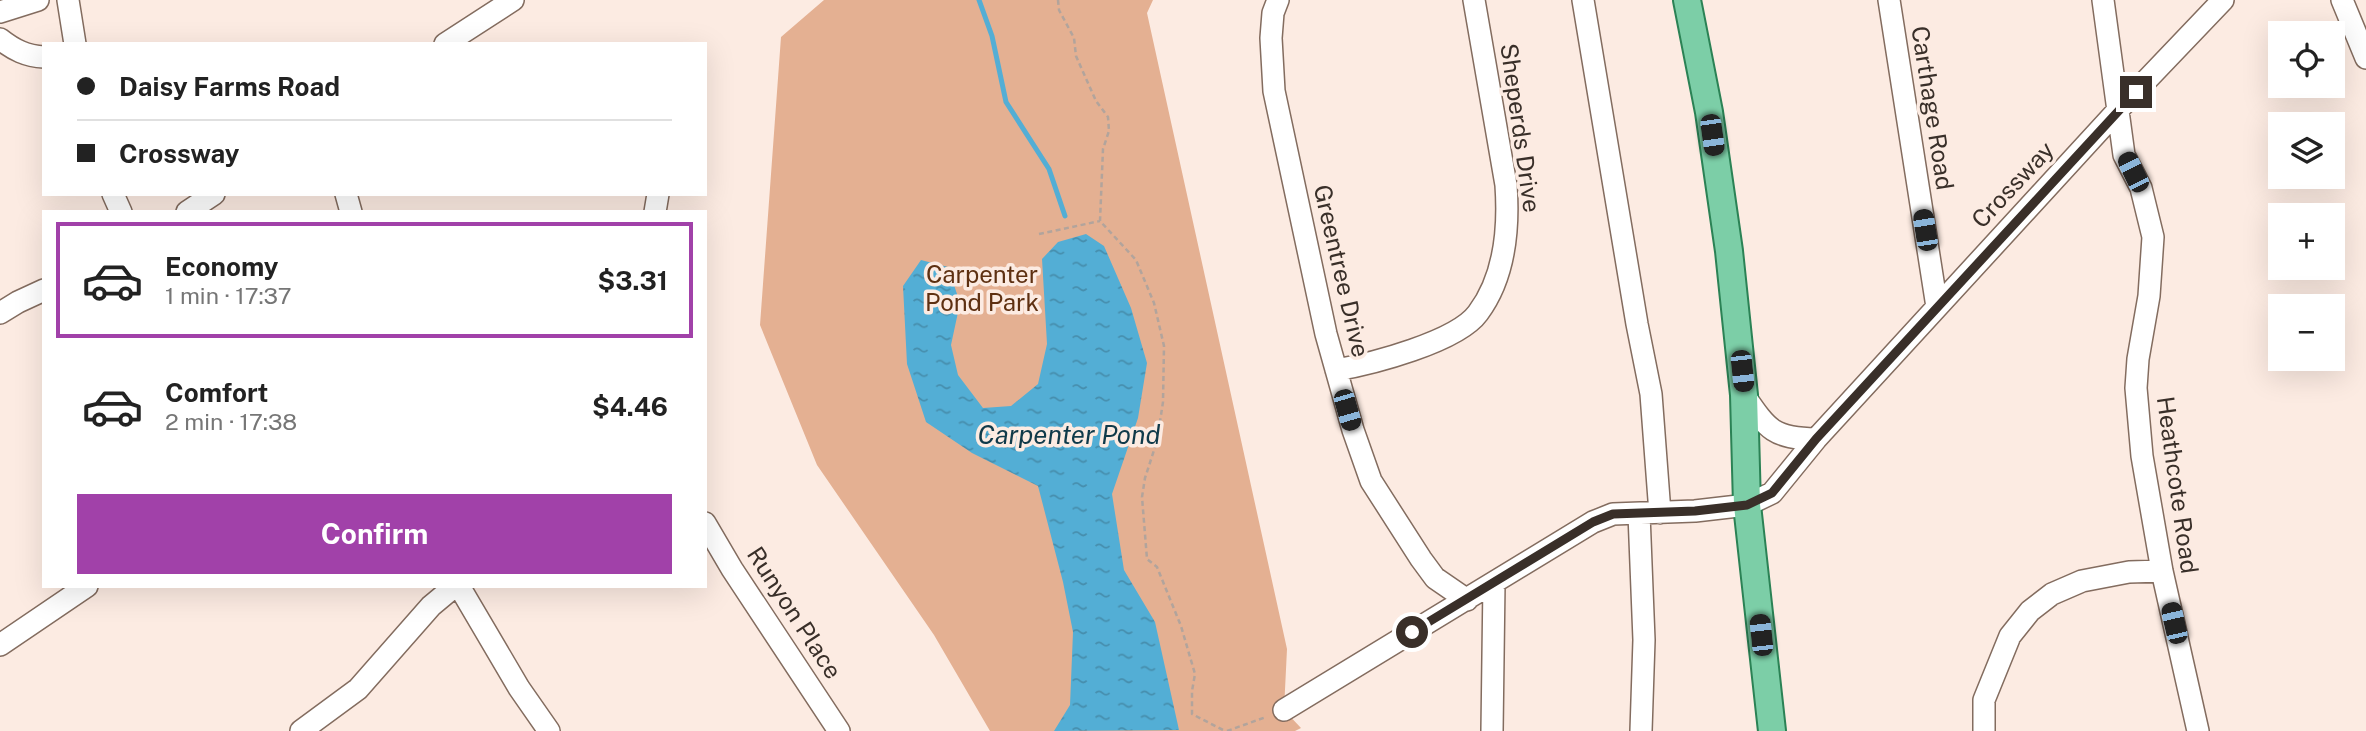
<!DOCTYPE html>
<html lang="en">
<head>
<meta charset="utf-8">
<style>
  :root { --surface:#fff; --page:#f2f2f2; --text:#222; --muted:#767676; --line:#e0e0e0; --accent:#a141a9 }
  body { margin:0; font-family:"Public Sans",sans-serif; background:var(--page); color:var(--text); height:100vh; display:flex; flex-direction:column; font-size:26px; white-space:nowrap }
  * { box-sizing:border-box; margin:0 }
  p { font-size:23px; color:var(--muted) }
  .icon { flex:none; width:38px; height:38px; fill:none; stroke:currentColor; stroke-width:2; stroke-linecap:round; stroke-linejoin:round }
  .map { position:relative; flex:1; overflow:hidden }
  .panel { position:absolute; left:42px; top:210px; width:665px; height:378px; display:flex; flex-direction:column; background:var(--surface); border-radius:0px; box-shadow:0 7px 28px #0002 }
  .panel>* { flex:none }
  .guide { position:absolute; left:42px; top:42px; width:665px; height:154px; border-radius:0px; box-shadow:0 7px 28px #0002; display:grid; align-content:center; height:154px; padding:0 35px; background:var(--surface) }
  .tools { position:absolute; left:2268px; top:21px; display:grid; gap:14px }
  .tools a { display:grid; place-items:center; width:77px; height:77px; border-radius:0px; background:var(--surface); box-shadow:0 7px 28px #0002; font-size:35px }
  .end { position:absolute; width:32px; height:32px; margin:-16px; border:9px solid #392f29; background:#fff; box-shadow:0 0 0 4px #fff }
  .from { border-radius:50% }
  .car { position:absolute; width:21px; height:42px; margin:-21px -10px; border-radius:9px; box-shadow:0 0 5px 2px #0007; background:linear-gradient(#222 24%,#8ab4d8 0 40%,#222 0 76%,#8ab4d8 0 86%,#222 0) }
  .guide b { display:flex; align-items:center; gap:24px; height:66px; font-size:26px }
  .guide b+b { border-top:2px solid var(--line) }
  .guide i { width:18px; height:18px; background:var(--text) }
  ul { padding:12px 0 0; list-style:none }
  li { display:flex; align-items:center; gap:21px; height:116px; margin:0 14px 10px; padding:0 21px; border:4px solid transparent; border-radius:0px }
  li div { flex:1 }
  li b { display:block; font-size:26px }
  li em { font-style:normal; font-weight:700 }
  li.current { border-color:var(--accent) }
  li>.icon { width:63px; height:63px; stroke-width:1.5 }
  .cta { display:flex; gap:14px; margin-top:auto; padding:14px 35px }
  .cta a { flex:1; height:80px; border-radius:0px; background:var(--accent); color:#fff; font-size:28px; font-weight:700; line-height:80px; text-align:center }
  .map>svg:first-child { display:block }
  .park { fill:#e4b092 }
  .water { fill:url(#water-ripples) }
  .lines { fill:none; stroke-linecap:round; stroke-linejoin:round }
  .stream { stroke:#53aed5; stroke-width:5 }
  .minor-casing { stroke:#836c5f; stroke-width:24 }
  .major-casing { stroke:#2b8255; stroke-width:30 }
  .path { stroke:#b2a49c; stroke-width:2.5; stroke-dasharray:5 3.5; stroke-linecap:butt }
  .minor { stroke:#fff; stroke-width:21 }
  .major { stroke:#7ccea7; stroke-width:26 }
  .route { stroke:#392f29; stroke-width:9 }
  .labels { text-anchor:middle; stroke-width:7; stroke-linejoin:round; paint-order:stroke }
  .street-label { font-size:24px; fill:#392f29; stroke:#fcebe2 }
  .park-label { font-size:24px; fill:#5e3011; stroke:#fcebe2 }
  .water-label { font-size:26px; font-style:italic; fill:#103a4a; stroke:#fcebe2 }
</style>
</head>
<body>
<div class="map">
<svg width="2366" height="731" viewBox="0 0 2366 731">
  <defs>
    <pattern id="water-ripples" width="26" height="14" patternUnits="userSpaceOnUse" patternTransform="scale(1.75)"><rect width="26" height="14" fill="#53aed5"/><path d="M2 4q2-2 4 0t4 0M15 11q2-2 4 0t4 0" fill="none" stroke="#468ead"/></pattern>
  </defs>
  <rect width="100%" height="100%" fill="#fcebe2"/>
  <path class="park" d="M824 0H1153L1147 13 1287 649 1284 710 1301 728 1295 731H990L934 635 817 465 760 325 781 37Z"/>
  <path class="water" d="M1086 234 1104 246 1131 308 1147 363 1138 418 1112 494 1124 570 1155 622 1179 730 1054 731 1070 705 1073 632 1063 582 1038 486 972 453 926 422 907 364 903 286 921 260 948 267 960 303 951 345 958 375 983 408 1011 406 1038 384 1047 344 1042 259 1058 242Z"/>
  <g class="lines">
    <path class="stream" d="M979 0 992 36 1006 102 1049 169 1065 216"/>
    <g class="minor-casing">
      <path id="minor" d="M68 0 75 44
        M1278 0 1273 13 1271 38 1274 91 1326 334 1353 430 1371 481 1421 559 1435 578 1467 600
        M1583 0 1637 324 1651 394 1660 513
        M1889 0 1937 307
        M2103 0 2124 155 2141 188 2153 237 2149 296 2138 359 2136 388 2142 456 2162 571 2198 731
        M2342 0 2366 58
        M0 12 38 0
        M0 39C14 50 26 56 44 57
        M445 44 513 0
        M113 194 121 212
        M346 194 351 212
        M187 212 214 194
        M655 212 658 194
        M0 313 18 302 44 290
        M1336 370C1371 364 1457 342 1478 313 1505 277 1509 227 1506 185L1474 0
        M1744 395C1768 430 1773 438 1816 439
        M1639 514 1644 640 1641 731
        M705 523 732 569 839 731
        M459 586 519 688 549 731
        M0 645 87 586
        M1284 710 1593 522 1613 514 1695 511 1747 505 1772 493 1816 439 2118 110 2223 0
        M301 731 358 689 431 606 455 586
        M1492 731 1494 583
        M1984 731V700L2010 636 2030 611 2052 594 2082 581 2129 572 2162 571"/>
    </g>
    <g class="major-casing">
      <path id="major" d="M1687 0 1709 112 1729 251 1744 395 1747 505 1772 731"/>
    </g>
    <path class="path" d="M1058 0 1059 10 1074 38 1076 56 1096 101 1108 117 1109 131 1103 149 1100 221 1136 260 1154 303 1164 346 1163 402 1157 441 1145 478 1142 497 1147 559 1157 567 1181 626 1195 674 1192 691V714L1225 731
      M1039 234 1100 221
      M1227 731 1266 717"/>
    <use href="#minor" class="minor"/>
    <use href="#major" class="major"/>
  </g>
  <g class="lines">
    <path class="route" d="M1412 632 1593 522 1613 514 1695 511 1747 505 1772 493 1816 439 2136 92"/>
  </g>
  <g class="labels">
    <g class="street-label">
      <text transform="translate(1932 108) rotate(81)" y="8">Carthage Road</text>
      <text transform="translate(1520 128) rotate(82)" y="8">Sheperds Drive</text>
      <text transform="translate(2013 185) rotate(-47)" y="8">Crossway</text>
      <text transform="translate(1341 271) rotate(77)" y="8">Greentree Drive</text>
      <text transform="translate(2177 485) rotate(82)" y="8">Heathcote Road</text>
      <text transform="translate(794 613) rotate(57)" y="8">Runyon Place</text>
    </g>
    <g class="park-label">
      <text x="982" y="283">Carpenter<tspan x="982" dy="28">Pond Park</tspan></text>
    </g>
    <g class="water-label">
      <text x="1069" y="444">Carpenter Pond</text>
    </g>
  </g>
</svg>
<div class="tools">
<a><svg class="icon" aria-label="locate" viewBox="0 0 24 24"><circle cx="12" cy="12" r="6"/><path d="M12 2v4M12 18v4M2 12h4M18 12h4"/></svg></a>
<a><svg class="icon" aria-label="layers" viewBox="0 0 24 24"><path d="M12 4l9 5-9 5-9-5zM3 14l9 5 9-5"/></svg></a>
<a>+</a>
<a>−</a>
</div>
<i class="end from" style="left:1412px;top:632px"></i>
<i class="end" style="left:2136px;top:92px"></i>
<i class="car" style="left:1712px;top:135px;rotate:172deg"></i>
<i class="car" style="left:2133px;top:172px;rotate:334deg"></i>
<i class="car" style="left:1925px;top:230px;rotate:351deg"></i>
<i class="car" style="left:1742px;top:371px;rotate:174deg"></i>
<i class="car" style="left:1347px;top:410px;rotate:164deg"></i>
<i class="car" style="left:2174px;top:623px;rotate:347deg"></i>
<i class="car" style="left:1761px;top:635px;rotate:354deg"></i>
<div class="guide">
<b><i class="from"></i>Daisy Farms Road</b>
<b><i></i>Crossway</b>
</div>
<section class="panel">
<ul>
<li class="current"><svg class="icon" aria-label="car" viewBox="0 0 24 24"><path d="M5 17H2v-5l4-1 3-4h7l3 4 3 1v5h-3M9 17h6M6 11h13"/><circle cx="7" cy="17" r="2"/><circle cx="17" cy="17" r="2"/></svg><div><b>Economy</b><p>1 min · 17:37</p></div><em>$3.31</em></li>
<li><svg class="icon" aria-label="car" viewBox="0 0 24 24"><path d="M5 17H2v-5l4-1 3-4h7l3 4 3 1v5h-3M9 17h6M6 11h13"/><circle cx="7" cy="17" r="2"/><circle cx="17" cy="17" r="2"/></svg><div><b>Comfort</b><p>2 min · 17:38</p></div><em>$4.46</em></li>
</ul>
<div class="cta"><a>Confirm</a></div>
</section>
</div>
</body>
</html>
